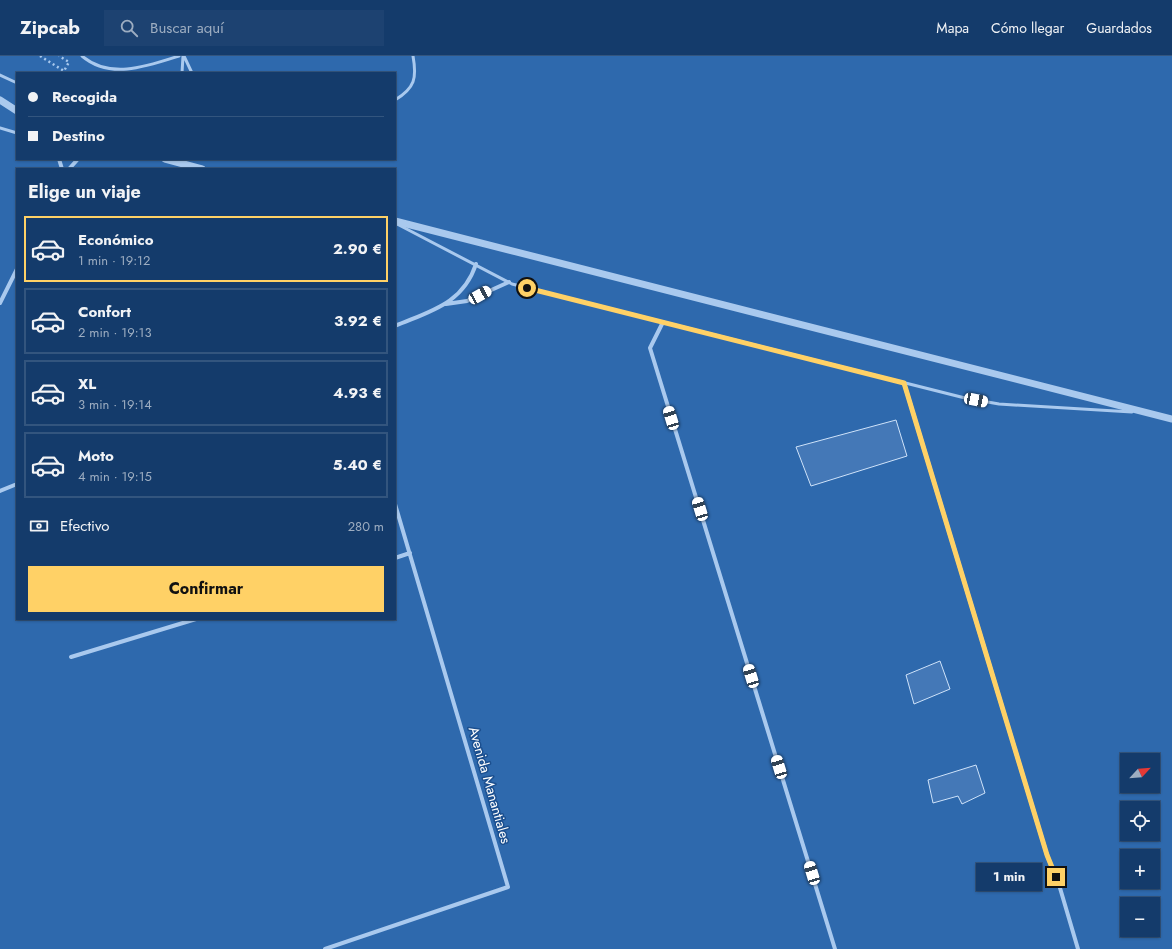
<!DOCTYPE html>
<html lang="es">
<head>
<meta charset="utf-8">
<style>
  :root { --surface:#143b6b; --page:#1d4271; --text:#f1f3f6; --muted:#9dadc1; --line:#33557e; --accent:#ffd166 }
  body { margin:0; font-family:Jost,sans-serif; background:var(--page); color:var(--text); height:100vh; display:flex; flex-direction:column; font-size:15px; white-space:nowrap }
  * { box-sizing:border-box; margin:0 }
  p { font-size:13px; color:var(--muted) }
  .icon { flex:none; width:22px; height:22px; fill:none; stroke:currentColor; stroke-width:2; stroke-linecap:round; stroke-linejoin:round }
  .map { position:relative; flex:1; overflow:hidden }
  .panel { position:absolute; left:16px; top:112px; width:380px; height:452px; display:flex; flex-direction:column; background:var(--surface); border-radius:0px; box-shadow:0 1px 3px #0004,0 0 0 1px var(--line) }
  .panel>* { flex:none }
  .banner { position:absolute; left:16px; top:16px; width:380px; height:88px; border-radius:0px; box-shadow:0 1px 3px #0004,0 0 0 1px var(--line); display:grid; align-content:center; height:88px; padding:0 12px; background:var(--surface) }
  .needle { width:26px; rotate:64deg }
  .fabs { position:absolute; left:1120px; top:697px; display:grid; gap:8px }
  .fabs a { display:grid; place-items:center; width:40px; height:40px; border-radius:0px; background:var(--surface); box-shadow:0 1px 3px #0004,0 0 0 1px var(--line); font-size:20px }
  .end { position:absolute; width:18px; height:18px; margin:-9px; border:5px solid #ffd166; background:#111; box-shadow:0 0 0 2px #111 }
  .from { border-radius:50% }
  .bubble { position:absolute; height:28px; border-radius:0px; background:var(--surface); box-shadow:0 1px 3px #0004,0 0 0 1px var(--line); font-size:13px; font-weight:700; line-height:28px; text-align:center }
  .car { position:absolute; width:12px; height:24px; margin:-12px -6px; border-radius:5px; box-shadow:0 0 3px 1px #0007; background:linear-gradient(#fff 24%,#345 0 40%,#fff 0 76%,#345 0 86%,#fff 0) }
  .banner b { display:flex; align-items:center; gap:14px; height:38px; font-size:15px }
  .banner b+b { border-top:1px solid var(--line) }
  .banner i { width:10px; height:10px; background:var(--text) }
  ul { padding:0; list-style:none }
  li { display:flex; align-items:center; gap:12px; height:66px; margin:0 8px 6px; padding:0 4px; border:2px solid var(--line); border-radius:0px }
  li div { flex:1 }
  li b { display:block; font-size:15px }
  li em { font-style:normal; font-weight:700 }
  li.selected { border-color:var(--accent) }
  li>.icon { width:36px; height:36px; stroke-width:1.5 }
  h2 { padding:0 12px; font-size:18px; line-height:48px }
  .pay { display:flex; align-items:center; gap:10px; height:44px; padding:0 12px; font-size:15px }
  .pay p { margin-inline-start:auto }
  .cta { display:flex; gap:8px; margin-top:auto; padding:8px 12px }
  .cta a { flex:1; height:46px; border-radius:0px; background:var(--accent); color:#111; font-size:16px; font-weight:700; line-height:46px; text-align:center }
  header { display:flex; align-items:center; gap:24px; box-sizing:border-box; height:56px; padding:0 20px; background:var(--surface); border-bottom:1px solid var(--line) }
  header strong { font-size:19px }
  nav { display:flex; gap:22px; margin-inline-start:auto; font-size:14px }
  .search { width:280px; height:36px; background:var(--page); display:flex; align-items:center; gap:10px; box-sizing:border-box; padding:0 14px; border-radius:0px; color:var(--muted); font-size:15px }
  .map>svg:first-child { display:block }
  .green { fill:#2e69ad; fill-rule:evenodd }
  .building { fill:#4478b7; stroke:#cfe3fa }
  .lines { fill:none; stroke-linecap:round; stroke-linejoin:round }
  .path { stroke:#a9c9ee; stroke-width:2.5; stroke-dasharray:2 3; stroke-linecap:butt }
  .service { stroke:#a9c9ee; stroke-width:3 }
  .minor { stroke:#a9c9ee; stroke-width:4 }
  .tertiary { stroke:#a9c9ee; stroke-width:7 }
  .route { stroke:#ffd166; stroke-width:5 }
  .labels { text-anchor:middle; stroke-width:3; stroke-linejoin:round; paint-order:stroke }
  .street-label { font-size:14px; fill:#fff; stroke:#1b4f8f }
</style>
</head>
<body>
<header>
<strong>Zipcab</strong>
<div class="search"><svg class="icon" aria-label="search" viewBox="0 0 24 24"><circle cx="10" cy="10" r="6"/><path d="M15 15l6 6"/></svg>Buscar aquí</div>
<nav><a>Mapa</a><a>Cómo llegar</a><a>Guardados</a></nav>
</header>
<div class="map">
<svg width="1172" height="893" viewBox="0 0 1172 893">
  <rect width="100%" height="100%" fill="#1b4f8f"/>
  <path class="green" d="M0 0H1172V893H0ZM17 17H395V103H17ZM17 113H395V563H17ZM1127 704H1153V730H1127ZM1127 752H1153V778H1127ZM1127 800H1153V826H1127ZM1127 848H1153V874H1127Z"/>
  <path class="building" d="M896 364 907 400 811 430 796 391Z
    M940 605 950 633 914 648 906 619Z
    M976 709 985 737 962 748 958 740 933 747 928 724Z"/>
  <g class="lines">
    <path class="path" d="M40 0 64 15 69 6 59 0"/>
    <path class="service" d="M82 0C110 24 148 10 179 0
      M184 0 192 17
      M182 17 183 0
      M0 19 17 27
      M395 44C415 32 417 22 413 0
      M0 72 17 77
      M397 168 512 228 965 342 999 348 1132 356"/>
    <path class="minor" d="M59 103 62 113
      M69 113 78 103
      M0 247 17 213
      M446 248 467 245 509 226
      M663 266 650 292 835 893
      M395 270C430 255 463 248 476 208
      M904 327 1047 799 1060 832 1078 893
      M0 435 17 428
      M395 502 410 497
      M71 601 196 563
      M325 893 508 831 395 448"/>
    <path class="tertiary" d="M0 44 17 55
      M165 103 202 113
      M395 165 1172 363"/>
  </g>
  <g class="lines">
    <path class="route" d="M527 232 904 327 1047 799 1056 821"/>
  </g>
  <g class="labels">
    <g class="street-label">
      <text transform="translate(490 729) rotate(74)" y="5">Avenida Manantiales</text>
    </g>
  </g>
</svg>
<div class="fabs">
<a><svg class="needle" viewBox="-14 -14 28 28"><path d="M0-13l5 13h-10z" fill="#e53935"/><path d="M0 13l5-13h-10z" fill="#9dadc1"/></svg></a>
<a><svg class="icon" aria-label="locate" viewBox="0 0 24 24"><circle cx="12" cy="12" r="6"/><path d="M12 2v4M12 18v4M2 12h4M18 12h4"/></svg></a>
<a>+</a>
<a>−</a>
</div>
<i class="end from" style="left:527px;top:232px"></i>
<i class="end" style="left:1056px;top:821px"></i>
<div class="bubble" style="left:976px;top:807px;width:66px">1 min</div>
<i class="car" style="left:480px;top:239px;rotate:61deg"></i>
<i class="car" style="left:976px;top:344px;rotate:101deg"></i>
<i class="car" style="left:671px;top:362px;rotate:343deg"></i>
<i class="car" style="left:700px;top:453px;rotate:343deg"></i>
<i class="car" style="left:751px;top:620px;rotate:343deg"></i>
<i class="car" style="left:779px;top:711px;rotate:343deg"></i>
<i class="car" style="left:812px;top:817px;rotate:343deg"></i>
<div class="banner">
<b><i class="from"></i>Recogida</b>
<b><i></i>Destino</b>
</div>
<section class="panel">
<h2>Elige un viaje</h2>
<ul>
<li class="selected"><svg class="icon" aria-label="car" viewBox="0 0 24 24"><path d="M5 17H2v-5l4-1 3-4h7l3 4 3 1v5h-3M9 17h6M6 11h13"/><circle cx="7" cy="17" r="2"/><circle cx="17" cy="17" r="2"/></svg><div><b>Económico</b><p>1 min · 19:12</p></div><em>2.90 €</em></li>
<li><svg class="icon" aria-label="car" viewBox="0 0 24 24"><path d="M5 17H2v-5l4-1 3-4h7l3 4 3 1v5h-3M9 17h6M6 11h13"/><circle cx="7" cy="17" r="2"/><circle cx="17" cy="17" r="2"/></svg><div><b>Confort</b><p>2 min · 19:13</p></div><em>3.92 €</em></li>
<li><svg class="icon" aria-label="car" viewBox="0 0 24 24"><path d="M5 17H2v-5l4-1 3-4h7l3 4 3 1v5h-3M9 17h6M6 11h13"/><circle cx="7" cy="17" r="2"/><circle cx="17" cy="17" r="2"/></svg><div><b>XL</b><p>3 min · 19:14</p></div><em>4.93 €</em></li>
<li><svg class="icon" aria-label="car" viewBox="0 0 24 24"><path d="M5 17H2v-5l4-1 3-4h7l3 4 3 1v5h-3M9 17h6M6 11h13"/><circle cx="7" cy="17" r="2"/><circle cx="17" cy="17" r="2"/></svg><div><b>Moto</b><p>4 min · 19:15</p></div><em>5.40 €</em></li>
</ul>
<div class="pay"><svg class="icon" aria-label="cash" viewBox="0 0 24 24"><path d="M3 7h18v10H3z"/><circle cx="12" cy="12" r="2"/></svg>Efectivo<p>280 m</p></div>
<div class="cta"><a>Confirmar</a></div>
</section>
</div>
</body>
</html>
